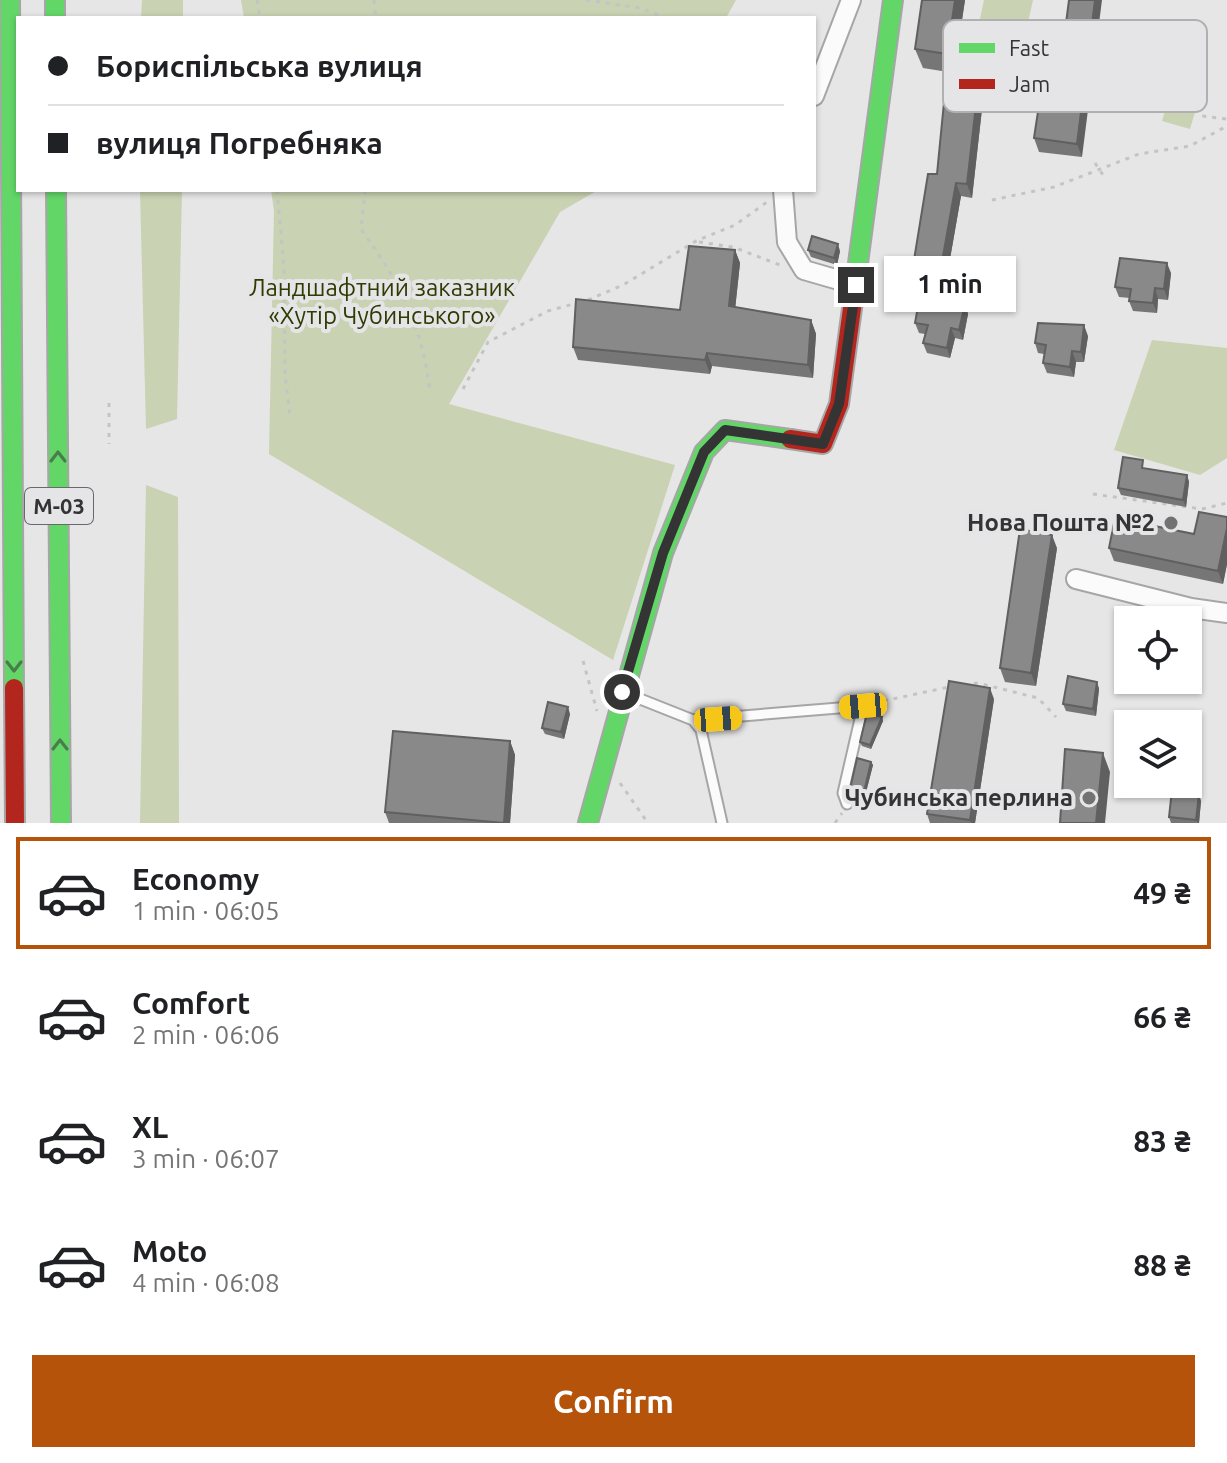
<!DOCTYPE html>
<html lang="en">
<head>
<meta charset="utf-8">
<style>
  :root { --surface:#fff; --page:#f2f2f2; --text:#202124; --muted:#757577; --line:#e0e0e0; --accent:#b45309 }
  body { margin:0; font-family:Ubuntu,sans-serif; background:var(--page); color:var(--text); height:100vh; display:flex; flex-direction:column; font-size:30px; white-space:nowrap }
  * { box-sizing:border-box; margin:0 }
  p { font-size:26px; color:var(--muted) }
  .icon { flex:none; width:44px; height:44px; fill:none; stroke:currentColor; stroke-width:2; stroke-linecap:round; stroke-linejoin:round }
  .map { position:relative; height:823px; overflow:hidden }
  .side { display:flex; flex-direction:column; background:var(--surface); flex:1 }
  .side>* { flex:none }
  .banner { position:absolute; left:16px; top:16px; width:800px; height:176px; border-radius:0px; box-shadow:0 2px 6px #0004; display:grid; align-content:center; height:176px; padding:0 32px; background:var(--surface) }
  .tools { position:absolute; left:1114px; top:606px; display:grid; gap:16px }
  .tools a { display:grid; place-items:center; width:88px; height:88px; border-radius:0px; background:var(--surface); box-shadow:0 2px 6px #0004; font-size:40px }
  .end { position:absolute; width:36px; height:36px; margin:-18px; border:10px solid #343435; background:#fff; box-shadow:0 0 0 4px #fff }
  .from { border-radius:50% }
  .bubble { position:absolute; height:56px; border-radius:0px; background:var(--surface); box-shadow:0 2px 6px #0004; font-size:26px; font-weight:700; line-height:56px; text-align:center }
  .car { position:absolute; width:24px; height:48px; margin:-24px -12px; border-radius:10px; box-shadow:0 0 6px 2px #0007; background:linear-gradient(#f5c518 24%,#345 0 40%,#f5c518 0 76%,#345 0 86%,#f5c518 0) }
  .banner b { display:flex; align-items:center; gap:28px; height:76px; font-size:30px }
  .banner b+b { border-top:2px solid var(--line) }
  .banner i { width:20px; height:20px; background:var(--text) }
  ul { padding:14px 0 0; list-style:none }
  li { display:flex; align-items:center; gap:24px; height:112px; margin:0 16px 12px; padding:0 16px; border:4px solid transparent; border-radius:0px }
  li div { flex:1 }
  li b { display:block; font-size:30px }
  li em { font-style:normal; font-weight:700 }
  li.active { border-color:var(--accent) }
  li>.icon { width:72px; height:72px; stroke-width:1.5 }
  .action { display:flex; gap:16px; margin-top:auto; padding:16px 32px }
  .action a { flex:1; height:92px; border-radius:0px; background:var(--accent); color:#fff; font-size:32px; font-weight:700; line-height:92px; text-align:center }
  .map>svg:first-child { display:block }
  .green { fill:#c9d2b2 }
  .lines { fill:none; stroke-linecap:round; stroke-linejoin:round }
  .lane-casing { stroke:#a6a6a6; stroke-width:13 }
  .street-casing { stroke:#a6a6a6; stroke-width:22 }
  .fast-casing { stroke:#a6a6a6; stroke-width:22 }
  .jam-casing { stroke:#a6a6a6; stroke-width:22 }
  .path { stroke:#c4c4c5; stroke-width:3; stroke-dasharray:4 6; stroke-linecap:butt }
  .lane { stroke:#fbfbfb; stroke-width:9 }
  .street { stroke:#fbfbfb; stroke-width:18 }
  .fast { stroke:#63d668; stroke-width:18 }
  .jam { stroke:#b3261e; stroke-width:18 }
  .wall { fill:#767676 }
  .shaded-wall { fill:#606060 }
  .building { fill:#898989; stroke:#606060; stroke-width:2 }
  .oneway { stroke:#497d4c }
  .route { stroke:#343435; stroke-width:10 }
  .poi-dot { fill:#727273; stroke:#e5e5e7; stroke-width:3 }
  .labels { text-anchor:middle; stroke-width:8; stroke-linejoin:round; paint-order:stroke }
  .shield { fill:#e5e5e7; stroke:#69696a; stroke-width:2 }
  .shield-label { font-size:22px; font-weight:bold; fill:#343435 }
  .park-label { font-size:24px; fill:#303b02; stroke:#e5e5e7 }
  .poi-label { font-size:24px; font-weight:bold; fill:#343435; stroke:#e5e5e7; text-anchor:end }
  .key { fill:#e5e5e7; stroke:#b0b0b2; stroke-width:2 }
  .key-label { font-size:22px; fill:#343435 }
</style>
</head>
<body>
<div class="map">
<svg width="1227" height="823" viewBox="0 0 1227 823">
  <rect width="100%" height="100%" fill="#e6e6e6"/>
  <path class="green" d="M142 0H183V18H141Z
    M241 0H736L726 18H244Z
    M984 0H1033L1017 72 971 61Z
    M1177 70 1205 78 1190 129 1162 121Z
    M140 190H182L177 419 146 429Z
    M271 190H598L560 212 449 404 675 465 613 660 269 454 274 211Z
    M1152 340 1227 348V458L1200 475 1114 450Z
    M146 485 178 497 179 823H140Z"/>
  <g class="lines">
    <g class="lane-casing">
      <path id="lane" d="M625 693 693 720 863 706 843 793 847 804
        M693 720 701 730 722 823"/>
    </g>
    <g class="street-casing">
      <path id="street" d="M814 96 851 0
        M783 190 787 242 804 270 856 285
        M1076 579 1191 608 1227 613"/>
    </g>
    <g class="fast-casing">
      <path id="fast" d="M10 0 14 688
        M55 0V18
        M56 190 61 823
        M853 301 893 0
        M588 823 663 553 704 452 725 430 790 439"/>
    </g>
    <g class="jam-casing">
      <path id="jam" d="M790 439 823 444 839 404 853 301
        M14 688 15 823"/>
    </g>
    <path class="path" d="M257 0 260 18
      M374 0 376 18
      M586 0 640 8 667 18
      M1107 73 1166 81 1202 116 1227 119
      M1095 163 1105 178
      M277 190 284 269 285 375 290 416
      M365 190 361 229C401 285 421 322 430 391
      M992 200 1054 187 1139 154 1190 146 1227 126
      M699 242 733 247 780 265
      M588 300 623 285 696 241 735 225 767 202
      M463 389 488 342 548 311 577 303
      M109 403V444
      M1093 494 1202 509 1227 503
      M583 661 597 711
      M964 685 978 683 1038 698 1056 717
      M874 703 949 687
      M620 783 648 823
      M835 823 842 813"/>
    <use href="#lane" class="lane"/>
    <use href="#street" class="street"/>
    <use href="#fast" class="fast"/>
    <use href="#jam" class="jam"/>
  </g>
  <path class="wall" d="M922 0H965L954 73 923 68 915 49Z
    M1069 0 1082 157 1039 152 1034 138 1055 108Z
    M977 96 982 109 972 198 961 196 947 276 919 273 914 260 937 174Z
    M735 250 740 263 735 308 811 320 816 334 813 378 712 366 710 374 578 360 573 347 680 310Z
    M808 250 840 251 837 265 811 257Z
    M1171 273 1168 300 1158 299 1157 313 1133 311 1129 301 1130 298 1119 297 1115 287Z
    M965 304 968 314 963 340 955 338 950 358 927 353 923 343 925 334 919 333 915 323 941 305Z
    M1088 336 1084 362H1076L1074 377 1047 373 1043 363 1044 354 1038 353 1035 343Z
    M1146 467 1145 468 1187 475 1189 482 1186 507 1121 495 1118 488Z
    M1227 517V564L1223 584 1114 561 1109 548 1194 534Z
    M1057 548 1036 686 1005 682 1000 668Z
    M1097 682 1099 689 1096 716 1066 711 1063 704Z
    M994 699 975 823H930L927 814Z
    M570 714 564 739 545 734 542 728Z
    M882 717 883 721 871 749 862 746 860 742Z
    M510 741 515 755 510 823H389L385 812Z
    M871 762 873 765 865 796 851 792 850 789Z
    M1201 801 1199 823H1171L1169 817Z"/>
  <path class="shaded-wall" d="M955 0H965L954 73 947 54Z
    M1095 0H1102L1082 157 1077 144Z
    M977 96 982 109 972 198 967 184Z
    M956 183 961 196 947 276 942 262Z
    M838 244 840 251 837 265 834 258Z
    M735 250 740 263 734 320 729 306Z
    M1167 263 1171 273 1168 300 1164 289Z
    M1155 288 1158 299 1157 313 1153 303Z
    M965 304 968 314 963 340 959 330Z
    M811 320 816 334 813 378 808 365Z
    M1084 325 1088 336 1084 362 1081 352Z
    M951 328 955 338 950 358 947 348Z
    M1072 351 1076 362 1074 377 1070 367Z
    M707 353 712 366 710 374 705 360Z
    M1187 475 1189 482 1186 507 1183 500Z
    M1227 528V564L1223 584 1218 571Z
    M1052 535 1057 548 1036 686 1031 673Z
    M1097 682 1099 689 1096 716 1093 709Z
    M990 688 994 699 975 823H971L970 820Z
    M568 707 570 714 564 739 561 732Z
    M882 717 883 721 871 749 870 745Z
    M510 741 515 755 510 823H504Z
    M1103 753 1110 772 1105 823H1096Z
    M871 762 873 765 865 796 864 792Z
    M1199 794 1201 801 1199 823H1198L1196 820Z"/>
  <path class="building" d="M922 0H955L947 54 915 49Z
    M1069 0H1095L1077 144 1034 138 1039 105 1055 108Z
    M945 92 977 96 967 184 956 183 942 262 914 260 928 174H937Z
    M812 236 838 244 834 258 808 250Z
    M689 246 735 250 729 306 811 320 808 365 707 353 705 360 573 347 576 299 680 310Z
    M1120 258 1167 263 1164 289 1155 288 1153 303 1129 301 1131 289 1115 287Z
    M942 299 965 304 959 330 951 328 947 348 923 343 928 325 915 323 919 301 941 305Z
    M1038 323 1084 325 1081 352 1072 351 1070 367 1043 363 1046 345 1035 343Z
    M1123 457 1143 460 1142 468 1187 475 1183 500 1118 488Z
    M1199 512 1227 517V528L1218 571 1109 548 1115 518 1194 534Z
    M1020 529 1052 535 1031 673 1000 668Z
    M1068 676 1097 682 1093 709 1063 704Z
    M949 681 990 688 970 820 927 814Z
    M548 702 568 707 561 732 542 728Z
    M867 713 882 717 870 745 860 742Z
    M393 731 510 741 504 823 385 812Z
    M1065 749 1103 753 1096 823H1060Z
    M857 758 871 762 864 792 850 789Z
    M1172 790 1199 794 1196 820 1169 817Z"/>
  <defs><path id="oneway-chevron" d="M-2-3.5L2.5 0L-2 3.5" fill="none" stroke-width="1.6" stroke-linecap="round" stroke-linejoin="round" transform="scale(2)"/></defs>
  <g class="oneway">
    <use href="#oneway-chevron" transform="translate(58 457) rotate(-90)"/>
    <use href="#oneway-chevron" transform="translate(14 666) rotate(90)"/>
    <use href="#oneway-chevron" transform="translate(60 745) rotate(-90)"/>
  </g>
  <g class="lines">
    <path class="route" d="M622 692 663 553 704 452 725 430 823 444 839 404 856 285"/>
  </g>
  <g class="poi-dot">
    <circle cx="1171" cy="523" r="8"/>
    <circle cx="1089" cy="798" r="8"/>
  </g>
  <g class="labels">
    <rect class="shield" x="25" y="488" width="68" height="36" rx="6"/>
    <g class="shield-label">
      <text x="59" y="514">М-03</text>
    </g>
    <g class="park-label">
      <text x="382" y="296">Ландшафтний заказник<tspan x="382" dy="28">«Хутір Чубинського»</tspan></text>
    </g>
    <g class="poi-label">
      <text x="1155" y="531">Нова Пошта №2</text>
      <text x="1073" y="806">Чубинська перлина</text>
    </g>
  </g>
  <rect x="943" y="20" width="264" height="92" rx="12" class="key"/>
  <rect x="959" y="43" width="36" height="10" fill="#63d668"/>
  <rect x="959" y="79" width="36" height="10" fill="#b3261e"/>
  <g class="key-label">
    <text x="1009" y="56">Fast</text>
    <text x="1009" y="92">Jam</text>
  </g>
</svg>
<div class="tools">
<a><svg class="icon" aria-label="locate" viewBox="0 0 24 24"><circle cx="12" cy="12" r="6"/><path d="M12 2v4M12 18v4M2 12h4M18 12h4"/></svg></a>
<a><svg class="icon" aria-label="layers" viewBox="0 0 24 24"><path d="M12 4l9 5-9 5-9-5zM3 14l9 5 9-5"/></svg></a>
</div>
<i class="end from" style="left:622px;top:692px"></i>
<i class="end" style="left:856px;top:285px"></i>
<div class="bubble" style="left:884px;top:256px;width:132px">1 min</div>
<i class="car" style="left:863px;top:706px;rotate:265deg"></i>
<i class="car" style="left:718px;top:719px;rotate:86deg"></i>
<div class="banner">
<b><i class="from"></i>Бориспільська вулиця</b>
<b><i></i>вулиця Погребняка</b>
</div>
</div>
<section class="side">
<ul>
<li class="active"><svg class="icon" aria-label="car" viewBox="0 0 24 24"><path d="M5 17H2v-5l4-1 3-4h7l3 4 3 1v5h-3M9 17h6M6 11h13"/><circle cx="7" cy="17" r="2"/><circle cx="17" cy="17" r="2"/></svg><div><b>Economy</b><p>1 min · 06:05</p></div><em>49 ₴</em></li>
<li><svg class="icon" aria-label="car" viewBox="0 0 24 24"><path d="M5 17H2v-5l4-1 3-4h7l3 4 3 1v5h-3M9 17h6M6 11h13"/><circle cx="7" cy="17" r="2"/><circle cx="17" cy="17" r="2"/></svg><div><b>Comfort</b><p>2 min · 06:06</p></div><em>66 ₴</em></li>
<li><svg class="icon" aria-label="car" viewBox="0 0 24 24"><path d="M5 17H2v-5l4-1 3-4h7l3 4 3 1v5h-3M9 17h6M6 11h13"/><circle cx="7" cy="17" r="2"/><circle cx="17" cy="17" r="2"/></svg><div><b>XL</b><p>3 min · 06:07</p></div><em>83 ₴</em></li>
<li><svg class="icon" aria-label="car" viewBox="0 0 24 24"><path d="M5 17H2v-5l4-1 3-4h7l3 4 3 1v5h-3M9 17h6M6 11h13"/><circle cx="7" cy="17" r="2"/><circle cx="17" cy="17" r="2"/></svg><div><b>Moto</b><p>4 min · 06:08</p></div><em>88 ₴</em></li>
</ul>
<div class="action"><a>Confirm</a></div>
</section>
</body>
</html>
